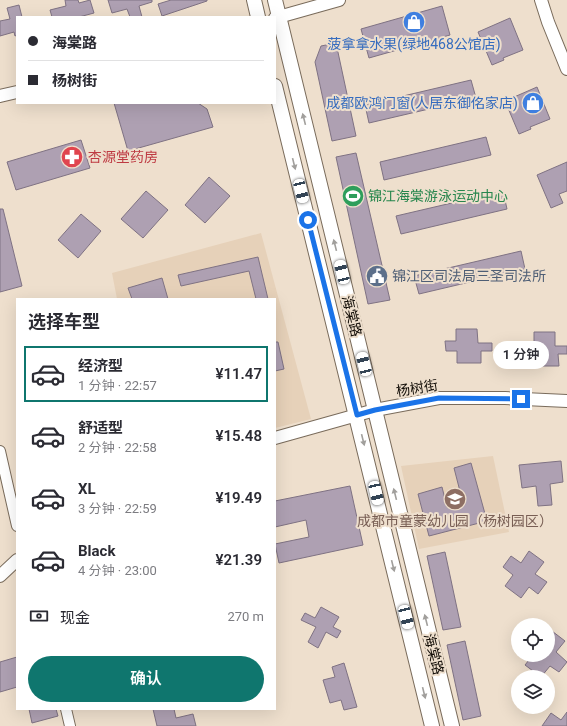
<!DOCTYPE html>
<html lang="zh">
<head>
<meta charset="utf-8">
<style>
  :root { --surface:#fff; --page:#f2f2f3; --text:#2b2b33; --muted:#7c7c81; --line:#e1e1e2; --accent:#0f766e }
  body { margin:0; font-family:Roboto,"Noto Sans SC",sans-serif; background:var(--page); color:var(--text); height:100vh; display:flex; flex-direction:column; font-size:15px; white-space:nowrap }
  * { box-sizing:border-box; margin:0 }
  p { font-size:13px; color:var(--muted) }
  .icon { flex:none; width:22px; height:22px; fill:none; stroke:currentColor; stroke-width:2; stroke-linecap:round; stroke-linejoin:round }
  .map { position:relative; flex:1; overflow:hidden }
  .drawer { position:absolute; left:16px; top:298px; width:260px; height:412px; display:flex; flex-direction:column; background:var(--surface); border-radius:0px; box-shadow:0 4px 16px #0002 }
  .drawer>* { flex:none }
  .hud { position:absolute; left:16px; top:16px; width:260px; height:88px; border-radius:0px; box-shadow:0 4px 16px #0002; display:grid; align-content:center; height:88px; padding:0 12px; background:var(--surface) }
  .tools { position:absolute; left:511px; top:618px; display:grid; gap:8px }
  .tools a { display:grid; place-items:center; width:44px; height:44px; border-radius:50%; background:var(--surface); box-shadow:0 4px 16px #0002; font-size:20px }
  .end { position:absolute; width:18px; height:18px; margin:-9px; border:5px solid #1a73e8; background:#fff; box-shadow:0 0 0 2px #fff }
  .from { border-radius:50% }
  .bubble { position:absolute; height:28px; border-radius:14px; background:var(--surface); box-shadow:0 4px 16px #0002; font-size:13px; font-weight:600; line-height:28px; text-align:center }
  .car { position:absolute; width:12px; height:24px; margin:-12px -6px; border-radius:5px; box-shadow:0 0 3px 1px #0007; background:linear-gradient(#fff 24%,#345 0 40%,#fff 0 76%,#345 0 86%,#fff 0) }
  .hud b { display:flex; align-items:center; gap:14px; height:38px; font-size:15px }
  .hud b+b { border-top:1px solid var(--line) }
  .hud i { width:10px; height:10px; background:var(--text) }
  ul { padding:0; list-style:none }
  li { display:flex; align-items:center; gap:12px; height:56px; margin:0 8px 6px; padding:0 4px; border:2px solid transparent; border-radius:0px }
  li div { flex:1 }
  li b { display:block; font-size:15px }
  li em { font-style:normal; font-weight:600 }
  li.current { border-color:var(--accent) }
  li>.icon { width:36px; height:36px; stroke-width:1.5 }
  h2 { padding:0 12px; font-size:18px; line-height:48px }
  .pay { display:flex; align-items:center; gap:10px; height:44px; padding:0 12px; font-size:15px }
  .pay p { margin-inline-start:auto }
  .cta { display:flex; gap:8px; margin-top:auto; padding:8px 12px }
  .cta a { flex:1; height:46px; border-radius:24px; background:var(--accent); color:#fff; font-size:16px; font-weight:600; line-height:46px; text-align:center }
  .map>svg:first-child { display:block }
  .built { fill:#e6d1b9 }
  .building { fill:#aea0b2; stroke:#7f7283 }
  .lines { fill:none; stroke-linecap:round; stroke-linejoin:round }
  .minor-casing { stroke:#796b5b; stroke-width:12 }
  .tertiary-casing { stroke:#796b5b; stroke-width:14 }
  .secondary-casing { stroke:#796b5b; stroke-width:16 }
  .minor { stroke:#fff; stroke-width:10 }
  .tertiary { stroke:#fff; stroke-width:12 }
  .secondary { stroke:#fff; stroke-width:14 }
  .oneway { fill:#a19f9c }
  .route { stroke:#1a73e8; stroke-width:5 }
  .labels { text-anchor:middle; stroke-width:4; stroke-linejoin:round; paint-order:stroke }
  .shop-label { font-size:14px; fill:#366cbe; stroke:#eedfcd }
  .health-label { font-size:14px; fill:#be3a42; stroke:#eedfcd; text-anchor:start }
  .leisure-label { font-size:14px; fill:#27864d; stroke:#eedfcd; text-anchor:start }
  .service-label { font-size:14px; fill:#4e5e75; stroke:#eedfcd; text-anchor:start }
  .street-label { font-size:14px; fill:#130e08; stroke:#eedfcd }
  .education-label { font-size:14px; fill:#785e54; stroke:#eedfcd }
</style>
</head>
<body>
<div class="map">
<svg width="567" height="726" viewBox="0 0 567 726">
  <rect width="100%" height="100%" fill="#eedfcd"/>
  <path class="built" d="M261 233 311 419 275 428V299H117L112 273Z
    M493 456 509 532 419 549 401 466Z"/>
  <path class="building" d="M65 0H78L79 3 90 0 94 13 79 17H52L50 10 66 6Z
    M108 0H152V2L139 6 142 17H130L127 9 112 13Z
    M171 0H207V1L162 16 158 4Z
    M19 5 22 17H17V35L15 36 14 32 0 36V21L10 19 7 8Z
    M442 6 450 35 369 58 361 29Z
    M510 18 523 50 503 58 504 60 492 65 478 32Z
    M336 43 356 136 332 141 315 62 321 46Z
    M471 80 476 98 369 123 365 105Z
    M537 87 550 119 530 127 531 129 519 134 505 101Z
    M114 103H198L207 109 213 127 128 151Z
    M486 137 491 155 384 180 380 162Z
    M81 140 90 168 16 190 7 162Z
    M356 153 390 300 368 304 336 157Z
    M567 162V191L559 194 563 203 551 208 537 175Z
    M209 177 230 196 205 223 185 205Z
    M146 191 168 210 143 238 121 219Z
    M503 191 507 209 401 234 396 216Z
    M0 209H3L22 286 0 292Z
    M81 214 101 231 78 258 58 240Z
    M521 251 525 269 419 294 414 276Z
    M258 257 268 299H256L249 271 181 286 178 275Z
    M162 278 168 299H132L128 288Z
    M456 329H477L478 343H492V351H481V363H457V351H446L445 341H456Z
    M534 332H555V346H567V354H558L559 366H534V354H523V344H534Z
    M275 342H278L284 369 275 371Z
    M561 461 563 482 550 484 552 505 538 506 536 486 522 488 519 465Z
    M471 463 487 521 429 536 418 494 442 487 447 507 463 503 454 468Z
    M350 486 363 545 279 563 275 544 309 537 306 520 275 527V501Z
    M529 551 544 562 535 574 547 582 538 594 529 587 521 598 505 586 513 575 503 567 511 556 521 563Z
    M445 552 461 627 443 630 427 556Z
    M321 607 339 617 333 627 341 631 337 638 326 632 318 648 308 642 316 627 301 620 305 613 315 618Z
    M548 628 565 641 556 652 567 662 559 672 550 666 541 677 525 665 533 655H548Z
    M465 641 481 716 463 720 447 645Z
    M17 657V687L0 692V662Z
    M344 663 357 707 344 710 341 700 330 703 323 680 335 677 332 667Z
    M29 709H56L58 716 32 723Z
    M153 709H174L176 718 193 714 196 726H157Z
    M567 712V726H542L551 713 561 720Z"/>
  <g class="lines">
    <g class="minor-casing">
      <path id="minor" d="M0 451 17 526
        M66 709 70 726"/>
    </g>
    <g class="tertiary-casing">
      <path id="tertiary" d="M541 0 548 22 567 69
        M275 18 339 0
        M0 96 17 92
        M275 438 375 410 439 398H505L567 401
        M0 576 17 560"/>
    </g>
    <g class="secondary-casing">
      <path id="secondary" d="M254 0 258 17
        M275 0 452 726
        M275 86 432 726"/>
    </g>
    <use href="#minor" class="minor"/>
    <use href="#tertiary" class="tertiary"/>
    <use href="#secondary" class="secondary"/>
  </g>
  <defs><path id="oneway-solid" d="M-6-.8H1V-3.2L6.5 0L1 3.2V.8H-6Z"/></defs>
  <g class="oneway">
    <use href="#oneway-solid" transform="translate(304 119) rotate(-104)"/>
    <use href="#oneway-solid" transform="translate(294 164) rotate(76)"/>
    <use href="#oneway-solid" transform="translate(335 245) rotate(-104)"/>
    <use href="#oneway-solid" transform="translate(363 440) rotate(76)"/>
    <use href="#oneway-solid" transform="translate(395 494) rotate(-104)"/>
    <use href="#oneway-solid" transform="translate(393 566) rotate(76)"/>
    <use href="#oneway-solid" transform="translate(426 620) rotate(-104)"/>
    <use href="#oneway-solid" transform="translate(424 693) rotate(76)"/>
  </g>
  <g class="lines">
    <path class="route" d="M308 220 357 415 375 410 439 398 521 399"/>
  </g>
  <defs>
    <g id="shop-disc" transform="scale(1.15)"><circle r="9.5" fill="#3f7fe0" stroke="#eedfcd"/><path d="M-5-2.5h2.3a2.7 3.5 0 0 1 5.4 0H5L5.5 6h-11ZM-1.5-2.5h3a1.5 2.3 0 0 0-3 0Z" fill="#fff"/></g>
    <g id="pharmacy-disc" transform="scale(1.15)"><circle r="9.5" fill="#e0444e" stroke="#eedfcd"/><path d="M-2-6h4v4h4v4h-4v4h-4v-4h-4v-4h4Z" fill="#fff"/></g>
    <g id="stadium-disc" transform="scale(1.15)"><circle r="9.5" fill="#2e9e5b" stroke="#eedfcd"/><path d="M0-5a6.5 5 0 1 0 0 10a6.5 5 0 1 0 0-10ZM-3.5-1.8h7v3.6h-7Z" fill="#fff"/></g>
    <g id="civic-disc" transform="scale(1.15)"><circle r="9.5" fill="#5c6f8a" stroke="#eedfcd"/><path d="M-.6-6.5H3V-4.5H.6V-3L4-1V1h2V6H-6V1h2V-1L-.6-3ZM-1.2 2.5V6h2.4V2.5Z" fill="#fff"/></g>
    <g id="school-disc" transform="scale(1.15)"><circle r="9.5" fill="#8d6e63" stroke="#eedfcd"/><path d="M0-5L7-2L0 1L-7-2ZM-4 1L0 2.5L4 1V4Q0 6-4 4Z" fill="#fff"/></g>
  </defs>
  <g fill-rule="evenodd">
    <use href="#shop-disc" x="414" y="22"/>
    <use href="#shop-disc" x="533" y="103"/>
    <use href="#pharmacy-disc" x="72" y="157"/>
    <use href="#stadium-disc" x="353" y="196"/>
    <use href="#civic-disc" x="377" y="276"/>
    <use href="#school-disc" x="455" y="499"/>
  </g>
  <g class="labels">
    <g class="shop-label">
      <text x="414" y="49">菠拿拿水果(绿地468公馆店)</text>
      <text x="518" y="108" text-anchor="end">成都欧鸿门窗(人居东御佲家店)</text>
    </g>
    <g class="health-label">
      <text x="88" y="162">杏源堂药房</text>
    </g>
    <g class="leisure-label">
      <text x="368" y="201">锦江海棠游泳运动中心</text>
    </g>
    <g class="service-label">
      <text x="392" y="281">锦江区司法局三圣司法所</text>
    </g>
    <g class="street-label">
      <text transform="translate(352 316) rotate(76)" y="5">海棠路</text>
      <text transform="translate(417 388) rotate(-9)" y="5">杨树街</text>
      <text transform="translate(434 654) rotate(76)" y="5">海棠路</text>
    </g>
    <g class="education-label">
      <text x="455" y="526">成都市童蒙幼儿园（杨树园区）</text>
    </g>
  </g>
</svg>
<div class="tools">
<a><svg class="icon" aria-label="locate" viewBox="0 0 24 24"><circle cx="12" cy="12" r="6"/><path d="M12 2v4M12 18v4M2 12h4M18 12h4"/></svg></a>
<a><svg class="icon" aria-label="layers" viewBox="0 0 24 24"><path d="M12 4l9 5-9 5-9-5zM3 14l9 5 9-5"/></svg></a>
</div>
<i class="end from" style="left:308px;top:220px"></i>
<i class="end" style="left:521px;top:399px"></i>
<div class="bubble" style="left:493px;top:341px;width:56px">1 分钟</div>
<i class="car" style="left:301px;top:191px;rotate:166deg"></i>
<i class="car" style="left:342px;top:272px;rotate:346deg"></i>
<i class="car" style="left:364px;top:364px;rotate:346deg"></i>
<i class="car" style="left:376px;top:493px;rotate:167deg"></i>
<i class="car" style="left:406px;top:617px;rotate:166deg"></i>
<div class="hud">
<b><i class="from"></i>海棠路</b>
<b><i></i>杨树街</b>
</div>
<section class="drawer">
<h2>选择车型</h2>
<ul>
<li class="current"><svg class="icon" aria-label="car" viewBox="0 0 24 24"><path d="M5 17H2v-5l4-1 3-4h7l3 4 3 1v5h-3M9 17h6M6 11h13"/><circle cx="7" cy="17" r="2"/><circle cx="17" cy="17" r="2"/></svg><div><b>经济型</b><p>1 分钟 · 22:57</p></div><em>¥11.47</em></li>
<li><svg class="icon" aria-label="car" viewBox="0 0 24 24"><path d="M5 17H2v-5l4-1 3-4h7l3 4 3 1v5h-3M9 17h6M6 11h13"/><circle cx="7" cy="17" r="2"/><circle cx="17" cy="17" r="2"/></svg><div><b>舒适型</b><p>2 分钟 · 22:58</p></div><em>¥15.48</em></li>
<li><svg class="icon" aria-label="car" viewBox="0 0 24 24"><path d="M5 17H2v-5l4-1 3-4h7l3 4 3 1v5h-3M9 17h6M6 11h13"/><circle cx="7" cy="17" r="2"/><circle cx="17" cy="17" r="2"/></svg><div><b>XL</b><p>3 分钟 · 22:59</p></div><em>¥19.49</em></li>
<li><svg class="icon" aria-label="car" viewBox="0 0 24 24"><path d="M5 17H2v-5l4-1 3-4h7l3 4 3 1v5h-3M9 17h6M6 11h13"/><circle cx="7" cy="17" r="2"/><circle cx="17" cy="17" r="2"/></svg><div><b>Black</b><p>4 分钟 · 23:00</p></div><em>¥21.39</em></li>
</ul>
<div class="pay"><svg class="icon" aria-label="cash" viewBox="0 0 24 24"><path d="M3 7h18v10H3z"/><circle cx="12" cy="12" r="2"/></svg>现金<p>270 m</p></div>
<div class="cta"><a>确认</a></div>
</section>
</div>
</body>
</html>
